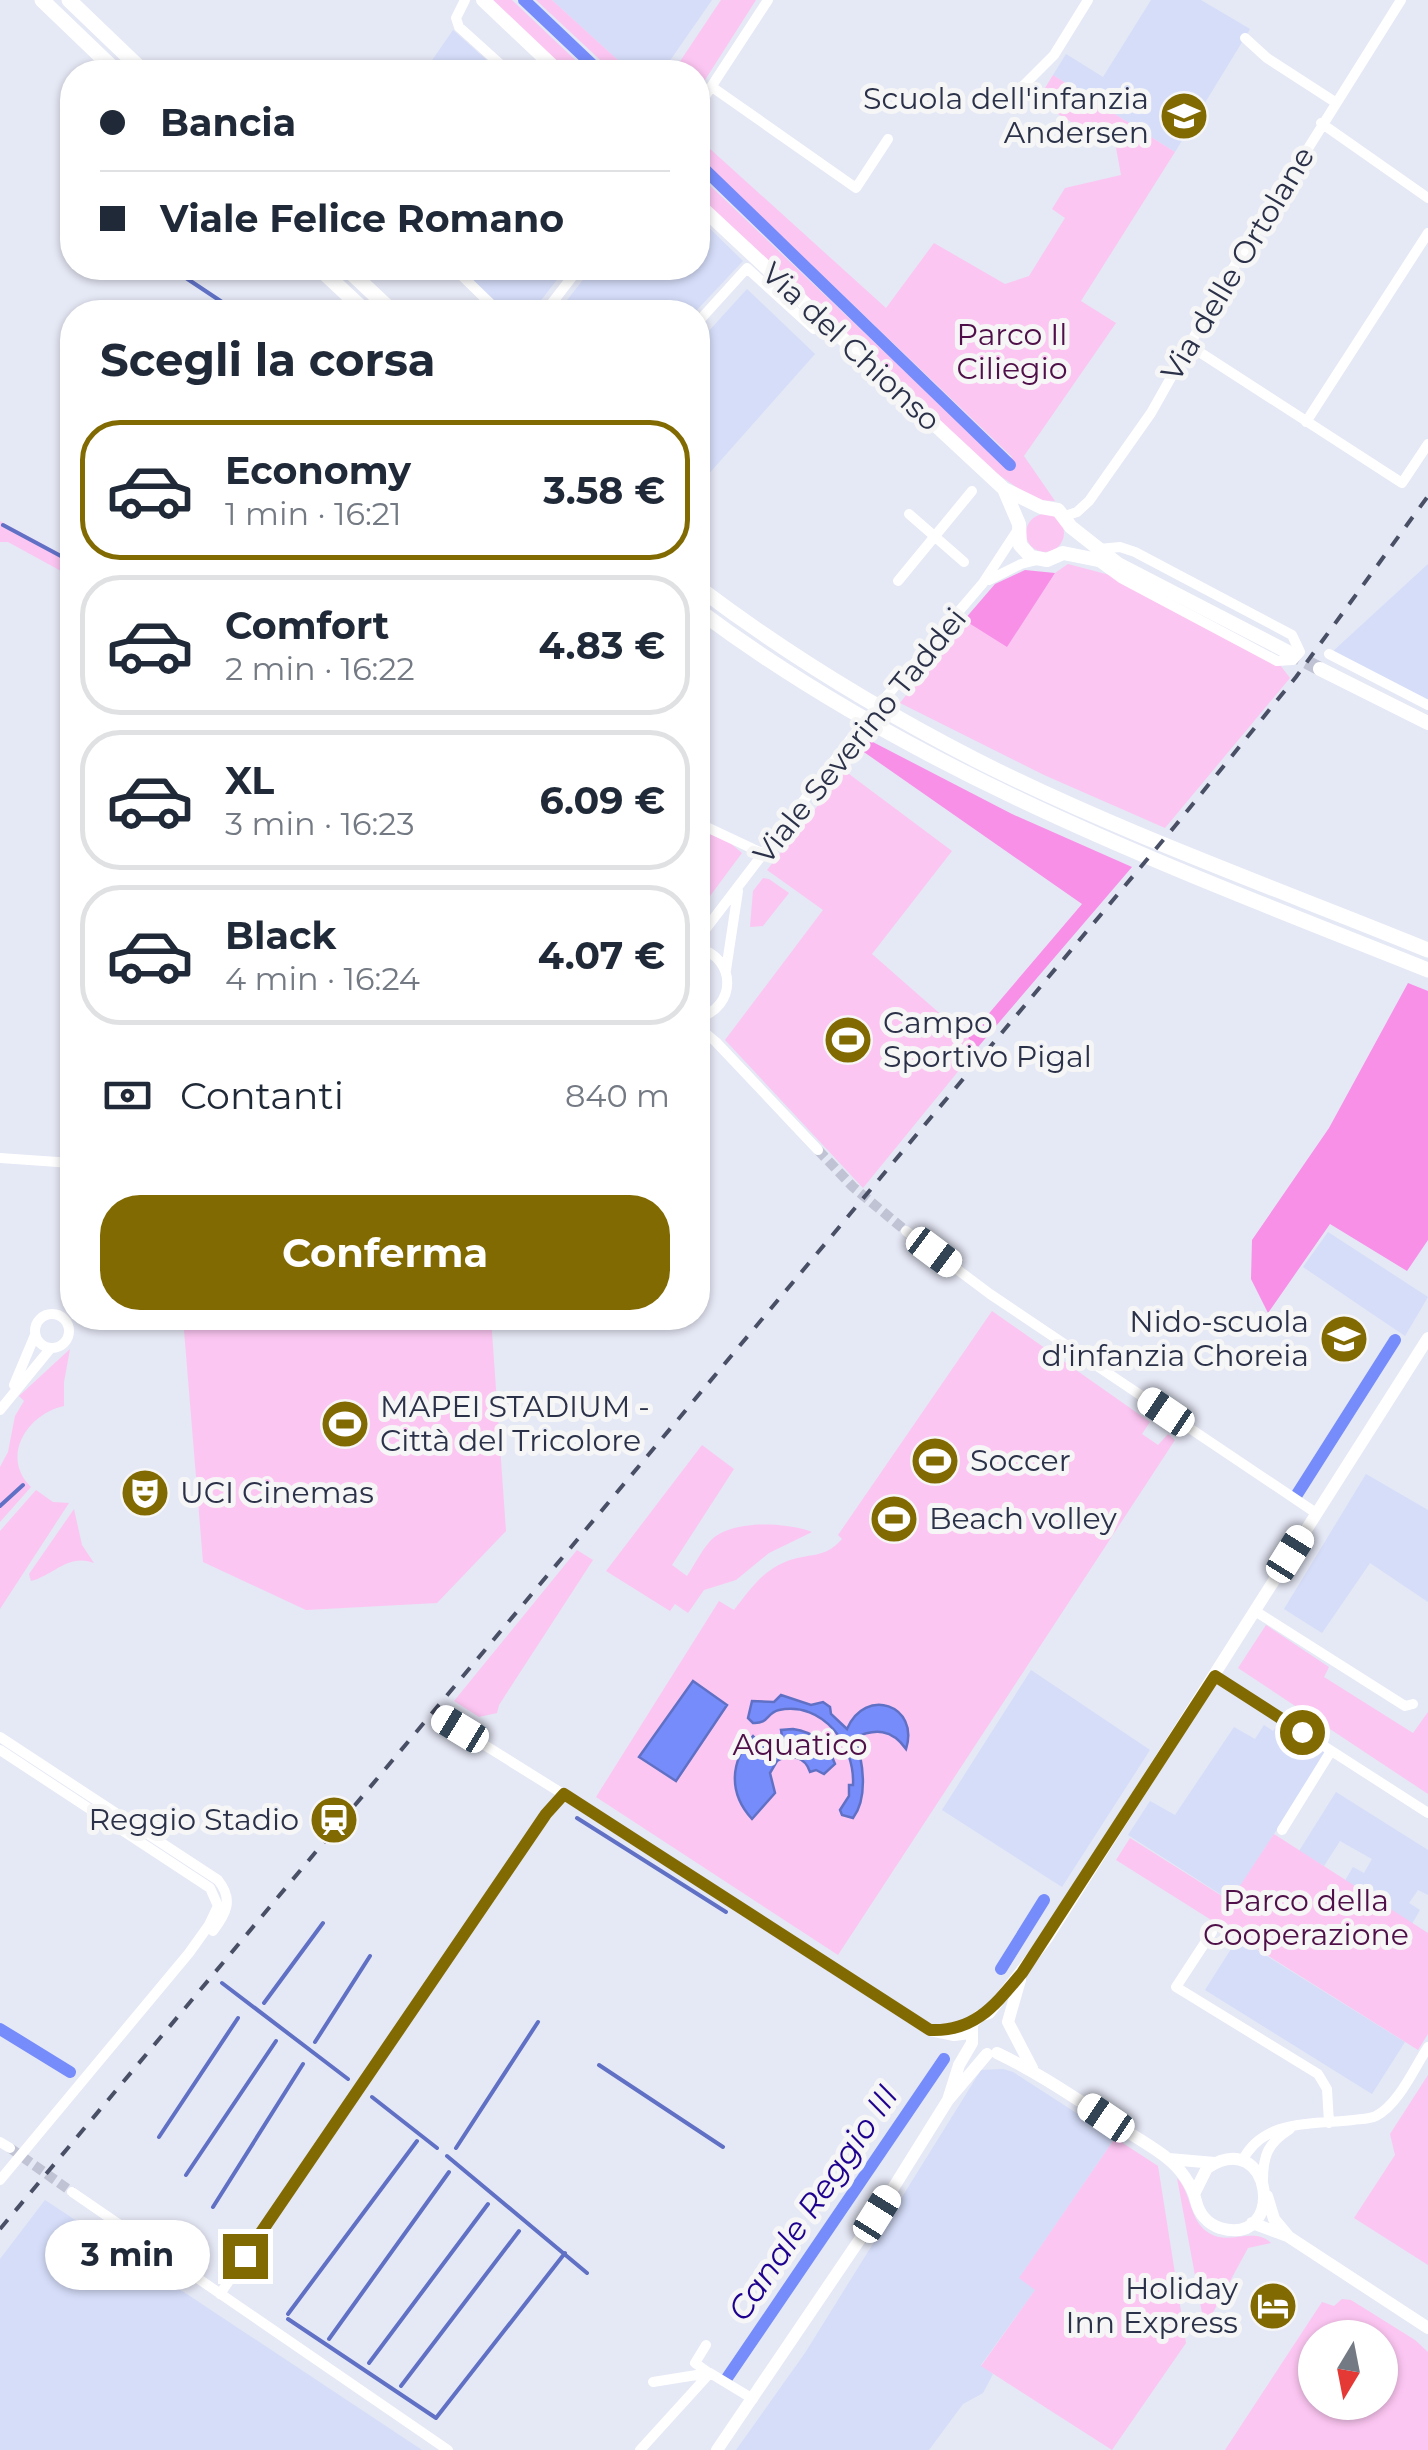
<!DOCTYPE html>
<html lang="it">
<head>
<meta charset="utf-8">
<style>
  :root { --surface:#fff; --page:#f2f2f3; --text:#1f2937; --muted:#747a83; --line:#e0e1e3; --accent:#826a03 }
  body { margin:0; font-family:Montserrat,sans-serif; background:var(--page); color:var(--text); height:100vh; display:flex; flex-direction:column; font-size:38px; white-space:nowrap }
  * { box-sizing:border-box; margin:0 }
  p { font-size:32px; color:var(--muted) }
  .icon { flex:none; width:55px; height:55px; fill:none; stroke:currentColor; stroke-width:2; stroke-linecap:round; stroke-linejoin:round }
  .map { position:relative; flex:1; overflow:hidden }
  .sheet { position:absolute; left:60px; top:300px; width:650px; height:1030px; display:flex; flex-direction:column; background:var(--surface); border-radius:40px; box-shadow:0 2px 8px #0004 }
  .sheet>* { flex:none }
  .guide { position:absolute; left:60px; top:60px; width:650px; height:220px; border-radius:40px; box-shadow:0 2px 8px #0004; display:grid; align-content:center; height:220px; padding:0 40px; background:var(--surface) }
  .needle { width:65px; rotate:190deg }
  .buttons { position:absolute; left:1298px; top:2320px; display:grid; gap:20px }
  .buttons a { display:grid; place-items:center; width:100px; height:100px; border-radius:50%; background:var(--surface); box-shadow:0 2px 8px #0004; font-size:50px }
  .end { position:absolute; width:45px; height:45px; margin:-22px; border:12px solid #826a03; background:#fff; box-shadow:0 0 0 5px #fff }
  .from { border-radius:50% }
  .bubble { position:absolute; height:70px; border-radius:35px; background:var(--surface); box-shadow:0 2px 8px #0004; font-size:32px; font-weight:700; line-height:70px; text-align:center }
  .car { position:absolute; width:30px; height:60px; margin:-30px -15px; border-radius:12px; box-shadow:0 0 8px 2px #0007; background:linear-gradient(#fff 24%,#345 0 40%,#fff 0 76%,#345 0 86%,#fff 0) }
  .guide b { display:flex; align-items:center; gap:35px; height:95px; font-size:38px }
  .guide b+b { border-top:2px solid var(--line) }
  .guide i { width:25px; height:25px; background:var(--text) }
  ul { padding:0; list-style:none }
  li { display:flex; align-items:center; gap:30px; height:140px; margin:0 20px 15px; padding:0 20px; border:5px solid var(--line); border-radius:40px }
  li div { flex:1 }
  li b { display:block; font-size:38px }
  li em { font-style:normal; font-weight:700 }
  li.current { border-color:var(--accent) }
  li>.icon { width:90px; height:90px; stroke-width:1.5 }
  h2 { padding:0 40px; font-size:45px; line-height:120px }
  .pay { display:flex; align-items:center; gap:25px; height:110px; padding:0 40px; font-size:38px }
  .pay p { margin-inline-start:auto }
  .cta { display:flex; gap:20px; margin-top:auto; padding:20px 40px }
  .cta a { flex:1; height:115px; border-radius:40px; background:var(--accent); color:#fff; font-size:40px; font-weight:700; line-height:115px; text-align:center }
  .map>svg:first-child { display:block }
  .built { fill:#d5ddf9 }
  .green { fill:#fcc6f2; fill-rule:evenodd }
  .forest { fill:#f890e8 }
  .water { fill:#768cfa; stroke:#6071c5; stroke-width:2.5 }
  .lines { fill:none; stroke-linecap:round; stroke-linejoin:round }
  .stream { stroke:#6071c5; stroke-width:4 }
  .canal { stroke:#768cfa; stroke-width:12 }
  .minor-tunnel { stroke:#c0c3d3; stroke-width:10; stroke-dasharray:10 5; stroke-linecap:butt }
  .secondary-tunnel { stroke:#c0c3d3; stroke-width:14; stroke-dasharray:14 7; stroke-linecap:butt }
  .minor { stroke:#fff; stroke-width:10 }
  .tertiary { stroke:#fff; stroke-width:12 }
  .secondary { stroke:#fff; stroke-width:14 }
  .trunk { stroke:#fff; stroke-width:15 }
  .rail { stroke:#494f65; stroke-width:4; stroke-dasharray:12 12; stroke-linecap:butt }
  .route { stroke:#826a03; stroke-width:12 }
  .labels { text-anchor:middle; stroke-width:10; stroke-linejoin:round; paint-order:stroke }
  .poi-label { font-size:30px; fill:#2b3149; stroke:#f6f6f6; text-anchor:start }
  .street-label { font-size:30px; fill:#2b3149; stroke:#f6f6f6 }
  .park-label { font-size:30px; fill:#4f0f48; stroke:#f6f6f6 }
  .water-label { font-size:32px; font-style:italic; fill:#1e028f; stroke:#f6f6f6 }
</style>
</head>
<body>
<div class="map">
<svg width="1428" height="2450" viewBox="0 0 1428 2450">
  <rect width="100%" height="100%" fill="#e5e8f5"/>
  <path class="built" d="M552 0H712L662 72H631Z
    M1151 0H1201L1250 29 1175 152 1053 75 1066 54 1103 77Z
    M453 30 500 72H424Z
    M698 217 743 261 695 312H558L592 268H698Z
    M460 268H566L532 312H507Z
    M747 289 815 354 698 486V343Z
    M1428 564V701L1331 653Z
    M1328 1232 1428 1297 1405 1336 1303 1267Z
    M1366 1474 1428 1510V1602L1370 1563 1322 1633 1284 1609Z
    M1031 1670 1150 1750 1062 1887 942 1810Z
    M1279 1723 1326 1753 1231 1901 1128 1835 1150 1801 1175 1815 1234 1727 1255 1739 1264 1725 1273 1731Z
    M1336 1792 1428 1850V1895L1418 1890 1409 1903 1420 1910 1403 1939 1333 1901 1353 1867 1364 1873 1372 1859 1340 1841 1324 1866 1299 1851Z
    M1238 1938 1405 2042 1372 2094 1205 1990Z
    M1003 2069 1013 2072 1115 2138 1020 2277 1036 2289 981 2365 993 2374 983 2393 963 2404 929 2450H736L805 2353 981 2070Z
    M45 2200 422 2450H0V2259Z"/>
  <path class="green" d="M490 0H512L588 72H566Z
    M536 0H552L631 72H613Z
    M721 0H756L698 91V72H673Z
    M1053 75 1175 152 1081 301 1116 323 1024 456 1055 501 1035 500 996 473 698 196V174L1004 466 1012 457 698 156V138L886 308 934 243 1005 284 1029 276 1065 218 1052 209 1065 188 1121 175 1114 137 1097 138 1037 101Z
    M1026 533a19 19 0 1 1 38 0a19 19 0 1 1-38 0Z
    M0 521 72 560V577L8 542H0Z
    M1068 564 1121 578 1277 661 1290 678 1165 828 1044 775 900 703 964 620 1007 646 1055 573Z
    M845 771 952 851 872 954 978 1047 863 1188 725 1040 823 910 767 870Z
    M698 829 729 842 742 853 710 896 698 904Z
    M763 878 769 879 789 893 763 926 750 927 753 891Z
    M992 1311 1150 1422 1142 1434 1158 1445 1168 1434 1175 1440 838 1955 596 1797 719 1601 734 1610C749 1591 762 1571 785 1562 809 1552 824 1560 842 1539L838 1535Z
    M183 1318H491L506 1531 437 1603 306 1610 203 1562Z
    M70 1349 64 1382V1406C27 1414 0 1457 31 1487L0 1522V1467L8 1452 15 1416 24 1401 19 1396Z
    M702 1445 734 1469 672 1565 687 1576C695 1565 705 1543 716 1536 740 1520 787 1523 812 1532L769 1553 736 1580 704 1590 688 1613 675 1604 670 1611 606 1571Z
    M36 1490 53 1502 69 1503 0 1609V1531Z
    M74 1509 82 1545 94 1563C68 1553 54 1575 31 1581L29 1574Z
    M577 1550 593 1560 499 1705 497 1713 479 1717 454 1701Z
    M1266 1625 1329 1667 1324 1677 1413 1733 1428 1712V1794L1238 1668Z
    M1274 1834 1428 1933V2034L1418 2050 1116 1860 1130 1838 1230 1901Z
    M1428 2075V2265L1354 2218 1395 2155 1390 2134Z
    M1115 2138 1158 2166 1186 2343 1112 2450 981 2366 1035 2290 1019 2278Z
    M1177 2178C1192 2194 1189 2221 1209 2233 1229 2246 1254 2226 1271 2243L1248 2248 1209 2320 1202 2313Z
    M1342 2299 1351 2300 1415 2340 1428 2352V2450H1225L1322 2302 1334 2306ZM1315 2338H1380V2402H1315Z"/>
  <path class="forest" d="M1025 570 1055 573 1007 647 964 620 995 584Z
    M867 739 1012 814 1132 867 978 1047 968 1038 1082 904 861 750Z
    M1408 983 1428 991V1240L1407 1271 1330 1224 1268 1313 1251 1279 1252 1240 1329 1128Z"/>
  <path class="water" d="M693 1681 727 1705 676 1781 639 1757Z
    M781 1695 811 1705 823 1702 830 1707 831 1714 847 1729C865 1686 920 1705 906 1749 892 1729 875 1728 854 1738 864 1761 868 1798 853 1818L842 1815 840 1810 849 1796V1785H853C855 1745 823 1701 779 1710 766 1713 769 1724 753 1723L748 1718 752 1701 774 1702Z
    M793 1729C814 1732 828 1744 835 1764L824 1774 816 1770 810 1772C805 1756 790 1754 777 1761L770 1773 775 1793 752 1819C728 1793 730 1761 753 1736L767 1751 783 1743 781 1730Z"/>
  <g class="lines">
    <path class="stream" d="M71 201 72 202
      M171 268 237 312
      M3 525 72 562
      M698 831 702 834
      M0 1506 23 1485
      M577 1818 726 1912
      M222 1983 348 2079
      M264 2003 323 1923
      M315 2042 370 1956
      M599 2065 723 2147
      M372 2097 437 2148
      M159 2137 238 2018
      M456 2148 538 2022
      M447 2156 587 2273
      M186 2175 276 2041
      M213 2207 303 2064
      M288 2314 417 2141
      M288 2319 436 2418 565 2253
      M329 2339 449 2172
      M369 2363 488 2204
      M401 2386 519 2231"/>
    <path class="canal" d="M524 0 600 72
      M698 163 1010 465
      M1296 1496 1395 1340
      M1001 1969 1044 1900
      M0 2029 70 2072
      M727 2378 944 2059"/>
    <path class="minor-tunnel" d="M818 1150 853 1187 906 1231
      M10 2148 72 2192"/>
    <path class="secondary-tunnel" d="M1288 652 1320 669"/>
    <path class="minor" d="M465 0 456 18 459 27 509 72
      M1245 38 1267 58 1335 102
      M712 87 856 188 888 139
      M1020 89 1054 55 1088 0
      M698 107 768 0
      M1321 123 1428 198
      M454 268 499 312
      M545 312 579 268
      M698 322 747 268 814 329
      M1187 344 1402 483 1428 444
      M1306 422 1428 233
      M909 514 964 562
      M1065 516 1077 512 1089 501 1151 413 1230 273 1401 0
      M1099 549 1120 547 1135 552 1292 635 1300 652 1293 660 1277 661 1121 578 1099 562
      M989 580 1021 564 1037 560
      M898 581 972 491
      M1329 654 1428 705
      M698 823 764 854
      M698 939 856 732 983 583 1017 531
      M698 948C737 958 737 1007 698 1018
      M726 970 738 891
      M698 1027 716 1042 818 1150
      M0 1158 72 1163
      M906 1231 990 1294 1316 1513
      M35 1331a17 17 0 1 1 34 0a17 17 0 1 1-34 0Z
      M14 1385 35 1335
      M0 1410 50 1349
      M1255 1611 1405 1706 1413 1704
      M1215 1676 1428 1813
      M441 1718 563 1794
      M0 1737 218 1880C234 1900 226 1914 213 1931
      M0 1750 210 1888 218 1906 209 1925 189 1953 0 2180
      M1282 1830 1331 1751
      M1212 1932 1176 1987 1318 2074 1327 2089 1329 2123
      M0 2142 10 2148
      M1242 2161C1264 2118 1312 2125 1353 2120 1360 2119 1370 2119 1376 2116 1399 2104 1414 2068 1428 2047
      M1263 2180C1263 2155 1268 2143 1290 2129
      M72 2192 448 2450
      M220 2294 536 1829 563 1794 930 2031 954 2036 970 2034
      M706 2345 695 2363 709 2373
      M653 2382 709 2373
      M640 2450 710 2373 753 2399"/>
    <path class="tertiary" d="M1020 1980 1008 2022 1032 2068
      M997 2053C1037 2072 1072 2096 1109 2120 1128 2133 1149 2144 1167 2158 1181 2169 1192 2185 1196 2201 1199 2214 1208 2224 1220 2228 1288 2248 1272 2125 1207 2168L1195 2192
      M948 2100 959 2065 972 2043V2024L979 2016 989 2013 1047 1938 1428 1338
      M1169 2159 1215 2163
      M1267 2196 1274 2219 1289 2237 1428 2328
      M1252 2223 1287 2236
      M717 2450 877 2214 948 2100 987 2054"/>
    <path class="secondary" d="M483 0 559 72
      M698 204 1004 489 1041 507 1058 510 1071 527 1118 564 1288 652
      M1004 489 1019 524 1020 545 1031 557 1047 560 1063 553 1113 563
      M1320 669 1428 723"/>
    <path class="trunk" d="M42 0 117 72
      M69 0 144 72
      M319 268 366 312
      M346 268 393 312
      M698 587C785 653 877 709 974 759 1120 833 1276 888 1428 950
      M698 610C918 775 1175 869 1428 970"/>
    <path class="rail" d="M0 2229 1175 826 1296 677 1428 496"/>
  </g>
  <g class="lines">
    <path class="route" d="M245 2256 546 1814 564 1794 930 2030C975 2032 995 2005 1022 1973L1215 1676 1302 1732"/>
  </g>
  <defs>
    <g id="school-disc" transform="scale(2.5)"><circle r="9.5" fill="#826a03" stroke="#f6f6f6"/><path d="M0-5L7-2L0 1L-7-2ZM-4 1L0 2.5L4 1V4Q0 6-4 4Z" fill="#fff"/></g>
    <g id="stadium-disc" transform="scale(2.5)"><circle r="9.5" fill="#826a03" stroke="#f6f6f6"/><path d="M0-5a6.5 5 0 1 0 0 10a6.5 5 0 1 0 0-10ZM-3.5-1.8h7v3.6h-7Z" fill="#fff"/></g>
    <g id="theatre-disc" transform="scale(2.5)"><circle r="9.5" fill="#826a03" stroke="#f6f6f6"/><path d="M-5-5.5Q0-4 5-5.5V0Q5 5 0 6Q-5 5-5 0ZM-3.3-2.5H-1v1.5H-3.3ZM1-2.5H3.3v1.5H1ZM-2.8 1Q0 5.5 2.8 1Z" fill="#fff"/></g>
    <g id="station-disc" transform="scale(2.5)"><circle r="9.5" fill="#826a03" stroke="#f6f6f6"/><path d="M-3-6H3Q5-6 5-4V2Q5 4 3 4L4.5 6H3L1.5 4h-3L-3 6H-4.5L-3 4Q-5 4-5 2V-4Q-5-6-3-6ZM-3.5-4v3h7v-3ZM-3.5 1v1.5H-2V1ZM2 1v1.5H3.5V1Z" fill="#fff"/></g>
    <g id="hotel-disc" transform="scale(2.5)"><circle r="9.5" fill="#826a03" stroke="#f6f6f6"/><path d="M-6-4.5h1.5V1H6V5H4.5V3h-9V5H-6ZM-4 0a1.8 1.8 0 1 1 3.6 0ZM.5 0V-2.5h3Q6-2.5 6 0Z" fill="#fff"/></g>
  </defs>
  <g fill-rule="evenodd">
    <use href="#school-disc" x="1184" y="116"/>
    <use href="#stadium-disc" x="848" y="1040"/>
    <use href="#school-disc" x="1344" y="1339"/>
    <use href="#stadium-disc" x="345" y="1424"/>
    <use href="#stadium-disc" x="935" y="1461"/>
    <use href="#theatre-disc" x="145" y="1493"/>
    <use href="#stadium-disc" x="894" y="1519"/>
    <use href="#station-disc" x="334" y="1820"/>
    <use href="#hotel-disc" x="1273" y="2306"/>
  </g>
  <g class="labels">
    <g class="poi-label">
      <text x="1149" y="109" text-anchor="end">Scuola dell'infanzia<tspan x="1149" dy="34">Andersen</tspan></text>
      <text x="883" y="1033">Campo<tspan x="883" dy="34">Sportivo Pigal</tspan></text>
      <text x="1309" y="1332" text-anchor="end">Nido-scuola<tspan x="1309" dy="34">d'infanzia Choreia</tspan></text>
      <text x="380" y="1417">MAPEI STADIUM -<tspan x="380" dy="34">Città del Tricolore</tspan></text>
      <text x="970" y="1471">Soccer</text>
      <text x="180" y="1503">UCI Cinemas</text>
      <text x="929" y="1529">Beach volley</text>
      <text x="299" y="1830" text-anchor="end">Reggio Stadio</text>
      <text x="1238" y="2299" text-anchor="end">Holiday<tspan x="1238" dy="34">Inn Express</tspan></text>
    </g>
    <g class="street-label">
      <text transform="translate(1238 264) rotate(-59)" y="10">Via delle Ortolane</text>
      <text transform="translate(851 347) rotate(43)" y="10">Via del Chionso</text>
      <text transform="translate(860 736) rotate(-51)" y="10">Viale Severino Taddei</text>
    </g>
    <g class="park-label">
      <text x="1012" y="345">Parco Il<tspan x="1012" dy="34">Ciliegio</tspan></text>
      <text x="800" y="1755">Aquatico</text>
      <text x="1306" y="1911">Parco della<tspan x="1306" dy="34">Cooperazione</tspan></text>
    </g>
    <g class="water-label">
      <text transform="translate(813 2203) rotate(-56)" y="11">Canale Reggio III</text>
    </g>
  </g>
</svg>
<div class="buttons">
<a><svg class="needle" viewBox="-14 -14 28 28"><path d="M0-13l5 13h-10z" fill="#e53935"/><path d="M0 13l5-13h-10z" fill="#747a83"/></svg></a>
</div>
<i class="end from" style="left:1302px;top:1732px"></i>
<i class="end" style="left:245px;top:2256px"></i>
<div class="bubble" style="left:45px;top:2220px;width:165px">3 min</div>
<i class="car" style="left:934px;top:1252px;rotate:127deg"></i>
<i class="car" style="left:1166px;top:1412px;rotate:304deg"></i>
<i class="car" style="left:1290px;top:1554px;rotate:32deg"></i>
<i class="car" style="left:460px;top:1729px;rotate:301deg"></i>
<i class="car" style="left:1106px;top:2118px;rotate:304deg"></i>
<i class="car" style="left:877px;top:2214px;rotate:32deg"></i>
<div class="guide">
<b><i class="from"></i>Bancia</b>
<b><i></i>Viale Felice Romano</b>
</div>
<section class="sheet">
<h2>Scegli la corsa</h2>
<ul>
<li class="current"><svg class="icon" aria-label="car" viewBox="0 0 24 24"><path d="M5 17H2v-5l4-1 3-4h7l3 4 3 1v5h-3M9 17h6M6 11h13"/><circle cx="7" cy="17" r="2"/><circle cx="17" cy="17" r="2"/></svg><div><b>Economy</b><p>1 min · 16:21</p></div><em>3.58 €</em></li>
<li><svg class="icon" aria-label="car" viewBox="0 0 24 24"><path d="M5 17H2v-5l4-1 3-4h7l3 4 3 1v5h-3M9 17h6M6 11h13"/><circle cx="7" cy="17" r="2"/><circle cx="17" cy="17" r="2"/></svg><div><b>Comfort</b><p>2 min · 16:22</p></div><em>4.83 €</em></li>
<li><svg class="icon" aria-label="car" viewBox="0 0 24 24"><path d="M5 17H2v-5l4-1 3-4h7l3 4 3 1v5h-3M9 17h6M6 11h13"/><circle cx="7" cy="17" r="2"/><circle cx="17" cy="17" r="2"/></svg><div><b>XL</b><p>3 min · 16:23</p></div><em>6.09 €</em></li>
<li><svg class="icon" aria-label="car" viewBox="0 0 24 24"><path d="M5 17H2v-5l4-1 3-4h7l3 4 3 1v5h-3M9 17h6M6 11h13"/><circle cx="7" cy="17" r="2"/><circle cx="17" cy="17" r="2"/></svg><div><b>Black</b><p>4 min · 16:24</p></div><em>4.07 €</em></li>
</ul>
<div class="pay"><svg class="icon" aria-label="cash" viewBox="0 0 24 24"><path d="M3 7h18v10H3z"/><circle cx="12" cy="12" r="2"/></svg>Contanti<p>840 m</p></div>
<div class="cta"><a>Conferma</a></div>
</section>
</div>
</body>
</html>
